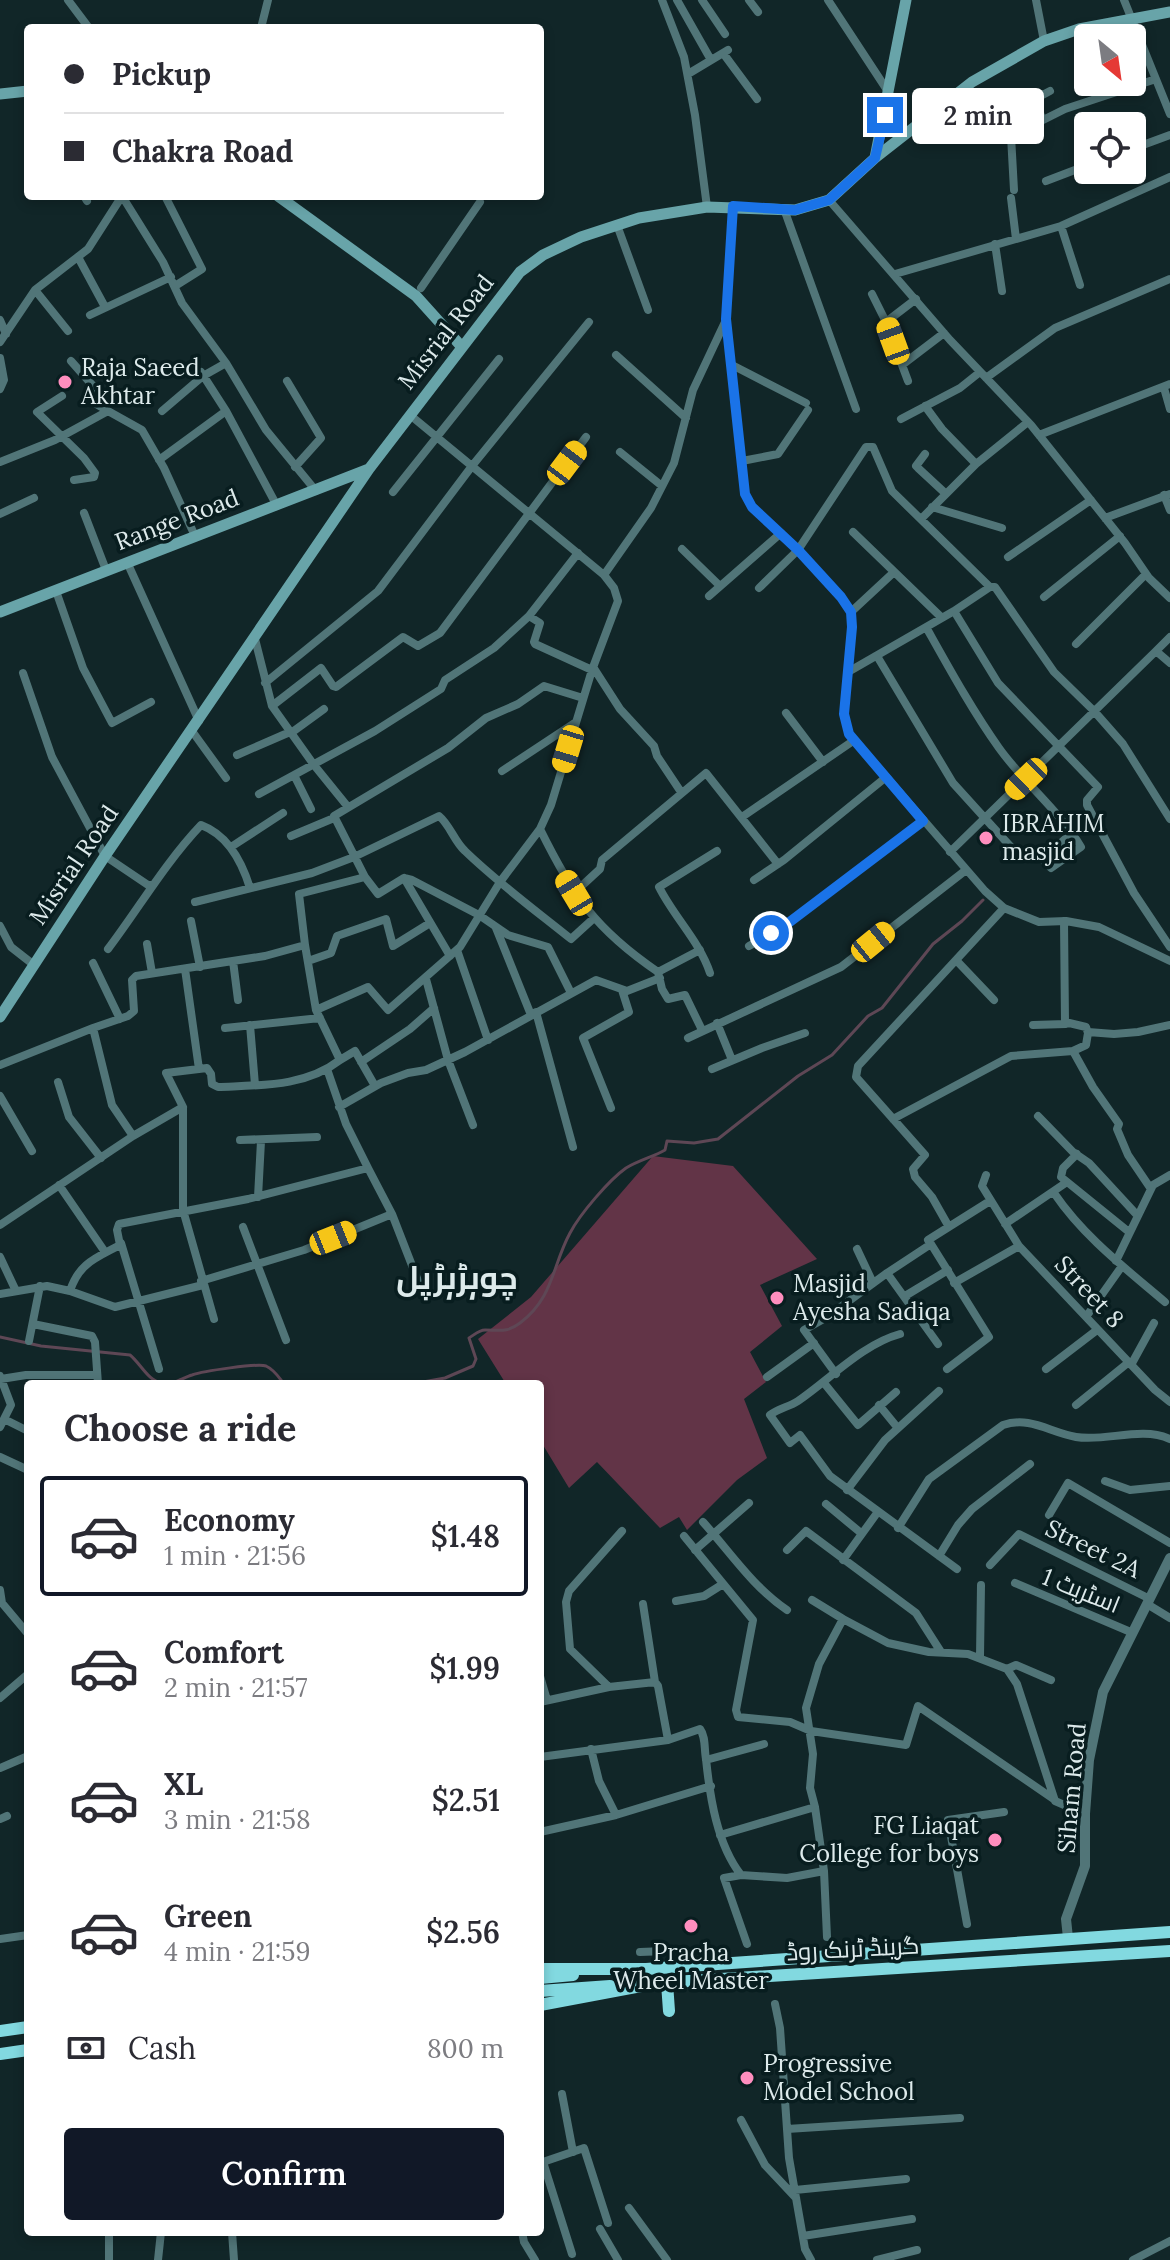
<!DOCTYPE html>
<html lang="en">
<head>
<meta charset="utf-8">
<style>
  :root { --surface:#fff; --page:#f7f7f7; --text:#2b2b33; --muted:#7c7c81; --line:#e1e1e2; --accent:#111827 }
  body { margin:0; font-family:Lora,Cairo,serif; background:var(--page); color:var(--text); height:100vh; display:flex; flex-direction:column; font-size:30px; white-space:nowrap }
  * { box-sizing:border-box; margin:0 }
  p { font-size:26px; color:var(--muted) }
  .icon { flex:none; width:44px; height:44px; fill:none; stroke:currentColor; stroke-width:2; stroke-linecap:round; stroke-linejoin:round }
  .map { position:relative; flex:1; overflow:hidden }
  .details { position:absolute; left:24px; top:1380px; width:520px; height:856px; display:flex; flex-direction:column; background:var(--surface); border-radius:8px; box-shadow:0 4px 12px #0003 }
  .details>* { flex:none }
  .guide { position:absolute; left:24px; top:24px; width:520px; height:176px; border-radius:8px; box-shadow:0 4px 12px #0003; display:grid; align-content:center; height:176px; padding:0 40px; background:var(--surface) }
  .needle { width:52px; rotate:151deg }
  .buttons { position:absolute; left:1074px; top:24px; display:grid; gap:16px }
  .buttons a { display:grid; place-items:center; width:72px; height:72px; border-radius:8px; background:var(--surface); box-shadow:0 4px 12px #0003; font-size:40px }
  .end { position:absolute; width:36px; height:36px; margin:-18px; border:10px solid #1a73e8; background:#fff; box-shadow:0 0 0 4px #fff }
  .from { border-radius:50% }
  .bubble { position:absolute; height:56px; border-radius:8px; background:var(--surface); box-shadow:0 4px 12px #0003; font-size:26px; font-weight:600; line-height:56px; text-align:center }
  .car { position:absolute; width:24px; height:48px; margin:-24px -12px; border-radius:10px; box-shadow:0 0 6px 2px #0007; background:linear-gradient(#f5c518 24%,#345 0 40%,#f5c518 0 76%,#345 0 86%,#f5c518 0) }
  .guide b { display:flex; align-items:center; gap:28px; height:76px; font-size:30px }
  .guide b+b { border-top:2px solid var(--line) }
  .guide i { width:20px; height:20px; background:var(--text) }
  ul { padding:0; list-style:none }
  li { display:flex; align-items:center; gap:24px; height:120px; margin:0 16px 12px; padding:0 24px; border:4px solid transparent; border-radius:8px }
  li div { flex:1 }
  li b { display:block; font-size:30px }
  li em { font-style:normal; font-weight:600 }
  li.on { border-color:var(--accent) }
  li>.icon { width:72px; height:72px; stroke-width:1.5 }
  h2 { padding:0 40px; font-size:36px; line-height:96px }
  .pay { display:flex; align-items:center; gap:20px; height:88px; padding:0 40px; font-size:30px }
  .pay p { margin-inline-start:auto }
  .primary-button { display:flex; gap:16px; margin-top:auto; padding:16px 40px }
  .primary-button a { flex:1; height:92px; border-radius:8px; background:var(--accent); color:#fff; font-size:32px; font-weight:600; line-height:92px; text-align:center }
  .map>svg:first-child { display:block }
  .green { fill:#623447 }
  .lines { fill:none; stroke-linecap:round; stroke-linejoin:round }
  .stream { stroke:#5e4755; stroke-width:3 }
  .minor { stroke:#517578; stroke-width:8 }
  .tertiary { stroke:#517578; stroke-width:10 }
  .secondary { stroke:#68a4a9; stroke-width:11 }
  .trunk { stroke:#82d9e0; stroke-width:12 }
  .route { stroke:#1a73e8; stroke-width:10 }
  .poi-dot { fill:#fe8ebe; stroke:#081d1f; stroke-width:3 }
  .labels { text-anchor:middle; stroke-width:7; stroke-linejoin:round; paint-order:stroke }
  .street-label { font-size:24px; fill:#ddeaeb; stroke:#081d1f }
  .poi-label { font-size:24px; fill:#ddeaeb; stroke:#081d1f; text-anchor:start }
  .district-label { font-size:32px; font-weight:bold; fill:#ddeaeb; stroke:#081d1f }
</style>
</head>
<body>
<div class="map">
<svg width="1170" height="2260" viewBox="0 0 1170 2260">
  <rect width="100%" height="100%" fill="#112628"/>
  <path class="green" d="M653 1156 733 1166 817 1259 760 1285 782 1326 750 1352 766 1382 744 1399 767 1458 737 1480 687 1530 679 1517 660 1528 597 1462 569 1488 540 1440V1384H506L478 1339 531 1297Z"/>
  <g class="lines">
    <path class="stream" d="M0 1337 41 1346 130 1355C141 1364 148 1381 162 1383 173 1385 182 1378 192 1375 203 1371 258 1363 266 1366 275 1370 279 1378 284 1384
      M412 1384 445 1378 473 1366 476 1359 469 1338C474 1335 479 1330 485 1330 500 1330 507 1333 520 1323 554 1297 552 1266 570 1233 580 1214 609 1180 626 1168 639 1160 653 1157 665 1150L667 1141 694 1143 718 1139 798 1076 832 1055 868 1016 882 1008 933 944 962 921 983 900"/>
    <path class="minor" d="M68 0 89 28
      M662 0 684 57 695 115 707 207
      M677 0 711 60
      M702 0 725 34
      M749 0 758 12
      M828 0 889 93
      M1036 0 1044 41
      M1124 0 1170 114
      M261 28 268 0
      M723 53 757 99
      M688 74 728 50
      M1036 98 1042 120
      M997 119 1050 91
      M1132 149 1170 135
      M1046 181 1088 165
      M1014 190 1011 136 1065 109 1156 79
      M84 196 87 201
      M165 196 202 269 175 286
      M1011 198 1016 239
      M829 200 950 340 1031 425 1125 543 1149 578 1170 598
      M733 206 726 319 745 494 752 507 798 550 841 597 851 612 852 627 844 714 849 734 985 891 1004 908 858 1066 856 1077 925 1155 913 1169 915 1177 932 1197 949 1227
      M784 209 856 409
      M617 225 648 310
      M1061 226 1080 285
      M995 244 1002 291
      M78 257 105 307
      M895 274 1061 226 1170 177
      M421 288 480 202
      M35 290 68 331
      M872 294 886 322 908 381
      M90 315 171 277
      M0 320 6 334
      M886 322 916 299
      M0 342 35 290 88 249 122 196 163 262 182 303 226 363 266 430 316 491
      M616 355 686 418
      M0 358 4 380 0 389
      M71 361 94 387 88 399 108 411
      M732 365 806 403
      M902 365 944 333
      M201 372 226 411 277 506
      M986 378 1055 328 1170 279
      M287 381 321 438 295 467
      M1164 388 1170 409
      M62 396 37 412 84 458 95 473 94 477 74 480
      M925 406 942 429 976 464
      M162 411 203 376 226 363
      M901 419 960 388 980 372
      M1039 435 1170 384
      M620 452 662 486
      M925 454 916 466 918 468 945 493
      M159 460 226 411
      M742 461 778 454 808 410
      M0 462 55 440 108 411 142 430 164 468 195 536
      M393 492 499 359
      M1164 495 1170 510
      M932 507 1002 528
      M84 513 106 570
      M0 514 34 498
      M1105 518 1170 494
      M921 519 976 464 1028 422
      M853 532 942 618
      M682 549 720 586
      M1008 557 1091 500
      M127 562 199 721
      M604 575 651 508 674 463 693 390 726 320
      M759 588 798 550 866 447H873L892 491 990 587
      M56 591 83 668 112 723 151 702
      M709 596 781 533
      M1044 597 1120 536
      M954 611 998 683 1098 787 1087 800V805L1134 893 1170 947
      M851 612 893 573
      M529 616 540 623 534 642 535 644 592 670
      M926 627C949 668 972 710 999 748 1024 783 1059 810 1081 847L1051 868 1044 861 1045 857 1073 832
      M255 639 272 706 314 765 348 807
      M1076 644 1146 574
      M1156 651 1170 637
      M877 656 953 783 1021 858
      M593 667 620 709 654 746 657 756 681 792
      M848 672 954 611 990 587H995L1054 672 1094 711 1123 744 1170 819
      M23 673 52 757 105 856 148 885H152
      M265 683 378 591 472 466 589 322
      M272 706 321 668 333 686 336 687 403 637 418 646 440 633 586 437
      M786 713 823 762
      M192 731 226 778
      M291 733 324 709
      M237 755 290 732
      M502 771 576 722
      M294 775 311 809
      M259 794 375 731 441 689 445 680 494 648 529 616 578 553
      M742 817 853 741
      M540 829C573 896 595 929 658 972L662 989 668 999 685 995 702 1030
      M291 836 334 818
      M231 847 283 813
      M950 852 1156 651 1170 663
      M404 878 450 956
      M754 880 784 860 885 778
      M574 893 600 869 602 860 706 773 778 864
      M195 902 312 873 354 857 439 816C450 825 454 841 465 851 498 883 535 910 571 939L594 918
      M1004 908 1039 922 1066 921 1099 927 1170 961
      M191 921 200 967
      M0 926 11 947 34 965
      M496 928 531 1015
      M147 944 152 973
      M305 945 299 894 365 877
      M749 946 783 927 923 821
      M108 949C139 908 165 863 201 825 228 835 242 862 250 888
      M457 950 488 1040
      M956 960 994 1000
      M233 961 238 1000
      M308 961 331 953 337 936 386 919 393 946 430 923
      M93 963 120 1019
      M185 969 199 1069
      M658 972 700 950
      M710 973C700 942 674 917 659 887L717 851
      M426 979 448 1060 473 1125
      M571 993 548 947 508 935 479 915 412 880 404 878 378 894 365 877 334 816 448 748 486 718 518 704 544 686 583 698
      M316 1010 368 987 388 1010 460 947 500 882 540 829 551 805 592 670 618 601 614 588 604 575 410 415
      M536 1012 573 1147
      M717 1023 732 1060
      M250 1025 255 1085
      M1033 1025 1066 1024
      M93 1028 128 1016 134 1011 132 980 136 976 265 956 305 945 316 1010 340 1060C305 1087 261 1085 218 1087L212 1084 211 1074 207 1068 166 1073 183 1107V1210L214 1319
      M225 1028 320 1018
      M1088 1032 1114 1034 1138 1032 1170 1025
      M688 1038 841 967 966 870
      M1073 1051 1093 1087 1119 1124 1117 1129 1128 1155 1151 1189
      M340 1060 355 1051 375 1086
      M361 1062 410 1029 434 1008
      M0 1065 93 1028 112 1105 133 1136
      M327 1069 346 1124 368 1168
      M712 1069 762 1048 805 1033
      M58 1082 69 1117 101 1158
      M0 1096 32 1151
      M339 1107 381 1083 408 1073 426 1070 465 1052 596 980 627 991 660 978
      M611 1108 583 1038 629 1012 622 990
      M1038 1116 1073 1152 1089 1163 1137 1215
      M893 1119 1011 1056 1073 1051 1086 1045 1088 1033 1086 1027 1065 1022 1064 921
      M240 1140 317 1137
      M1077 1154 1063 1168 1061 1177 1129 1232
      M986 1175 982 1186 1019 1246 1155 1390 1170 1402
      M59 1185 105 1252
      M1054 1193C1084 1237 1125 1268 1165 1302
      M258 1197 261 1141
      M1005 1224 1067 1182
      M0 1225 133 1136 183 1107
      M243 1227 286 1340
      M121 1243 159 1369
      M931 1244 989 1337 947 1369
      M857 1249 873 1283
      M0 1257 16 1291
      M1116 1261 1153 1185 1170 1175
      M201 1281 304 1250 392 1214
      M954 1283 1019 1246
      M70 1291C79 1263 96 1258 120 1245L117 1230 119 1224 248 1199 368 1168 392 1214 420 1286
      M0 1294 47 1286 70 1291 115 1307 203 1285
      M905 1296 948 1270
      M1086 1317 1122 1266
      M33 1324 92 1336 95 1342 98 1384
      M900 1334C863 1344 830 1379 798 1401 789 1407 779 1408 770 1415L790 1443 800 1435 830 1476 957 1569
      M29 1341 40 1286
      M938 1344 887 1273 931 1244 928 1240 990 1201
      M1131 1365 1154 1323
      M1046 1369 1097 1330
      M836 1374 804 1330 827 1317 887 1273
      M767 1377 814 1343
      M1 1379 26 1375H97
      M824 1383 858 1425 896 1392
      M879 1405 897 1427
      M1076 1405 1129 1362
      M4 1419 28 1431
      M0 1427 11 1405 0 1376
      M0 1457 28 1470
      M1105 1481 1130 1490 1170 1486
      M847 1490 885 1440 939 1391
      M826 1504 861 1533
      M1049 1515 1068 1483 1170 1543
      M703 1522C731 1553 752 1586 787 1610
      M898 1528 929 1479 1003 1425C1030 1416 1049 1432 1076 1437 1106 1442 1141 1426 1170 1439
      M684 1536 753 1620 736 1710 738 1717 790 1722 811 1731 906 1745 918 1706 1055 1800
      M695 1550 749 1503
      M787 1550 806 1531 916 1613 941 1652
      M939 1556 958 1525 972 1509 1030 1464
      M843 1560 877 1513
      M990 1565 1019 1534 1150 1599
      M1015 1583 1133 1633
      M0 1590 2 1603 28 1634
      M812 1600 843 1619
      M676 1601 704 1596 723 1584
      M643 1604 655 1682
      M1147 1604 1170 1618
      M980 1657 981 1585
      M1007 1669 1016 1665 1051 1680
      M540 1676 547 1700
      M609 1687 570 1649 566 1602 569 1591 622 1531
      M0 1698 28 1674
      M540 1702 609 1687 655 1682 658 1686 668 1740
      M591 1749 599 1781 616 1815
      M540 1757 668 1740 700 1729C706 1737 704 1749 706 1759 710 1798 717 1844 741 1875L787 1878 824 1871
      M706 1760 764 1744
      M0 1768 28 1756
      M0 1819 7 1816
      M540 1832 616 1815 711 1786
      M720 1835 815 1807
      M741 1875 724 1878 747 1944
      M967 1924 948 1820 1004 1812
      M827 1937 824 1871 815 1807 810 1788 813 1754 806 1708 819 1664 843 1619 888 1643 929 1652 968 1654 1007 1669 1017 1684 1055 1801 1085 1814
      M0 1939 28 1935
      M640 1952 666 1951
      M775 2004 780 2028 789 2158 805 2249 811 2260
      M562 2094 573 2152
      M741 2120 765 2165 796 2198
      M787 2129 960 2118
      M543 2162 572 2254
      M540 2163 584 2148 608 2223
      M795 2190 906 2179
      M629 2208 667 2260
      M600 2229 618 2260
      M232 2232 234 2260
      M522 2232 524 2242 535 2260
      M803 2236 912 2219
      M109 2260V2232
      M158 2260 161 2232
      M877 2260 917 2250
      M1133 2260 1170 2241"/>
    <path class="tertiary" d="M1068 1938 1066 1919 1085 1866V1814L1089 1760 1103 1692 1170 1558"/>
    <path class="secondary" d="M0 94 28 91
      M875 158 906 0
      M278 196 416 296 461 346
      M0 612 369 469
      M0 1017 105 856 369 469 520 272 543 255 581 237 639 218 707 207 795 210 829 200 875 158 972 82 1044 41 1079 29 1170 12"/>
    <path class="trunk" d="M540 1969H646L1170 1932
      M540 1978 573 1975
      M667 1983 669 2011
      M540 1991 610 1986
      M540 2005 657 1983 1170 1951
      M0 2031 28 2027
      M0 2054 28 2050"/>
  </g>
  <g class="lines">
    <path class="route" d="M771 933 783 927 923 821 849 734 844 714 852 627 851 612 841 597 798 550 752 507 745 494 726 319 733 206 795 210 829 200 875 158 885 115"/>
  </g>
  <g class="poi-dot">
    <circle cx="65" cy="382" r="8"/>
    <circle cx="986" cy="838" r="8"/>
    <circle cx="777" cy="1298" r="8"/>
    <circle cx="995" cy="1840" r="8"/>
    <circle cx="691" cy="1926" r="8"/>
    <circle cx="747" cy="2078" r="8"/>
  </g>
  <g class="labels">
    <g class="street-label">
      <text transform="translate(446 332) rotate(-52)" y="8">Misrial Road</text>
      <text transform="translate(177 520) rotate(-21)" y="8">Range Road</text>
      <text transform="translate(74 865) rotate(-56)" y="8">Misrial Road</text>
      <text transform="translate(1089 1292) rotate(47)" y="8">Street 8</text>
      <text transform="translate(1093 1549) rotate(26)" y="8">Street 2A</text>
      <text transform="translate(1081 1591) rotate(22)" y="8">اسٹریٹ 1</text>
      <text transform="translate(1072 1788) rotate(-85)" y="8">Siham Road</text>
      <text transform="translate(853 1949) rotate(-3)" y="8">گرینڈ ٹرنک روڈ</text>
    </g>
    <g class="poi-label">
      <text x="81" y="376">Raja Saeed<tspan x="81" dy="28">Akhtar</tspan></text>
      <text x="1002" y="832">IBRAHIM<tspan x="1002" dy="28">masjid</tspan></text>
      <text x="793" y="1292">Masjid<tspan x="793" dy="28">Ayesha Sadiqa</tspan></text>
      <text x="979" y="1834" text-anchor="end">FG Liaqat<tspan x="979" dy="28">College for boys</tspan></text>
      <text x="691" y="1961" text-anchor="middle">Pracha<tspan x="691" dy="28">Wheel Master</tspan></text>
      <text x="763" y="2072">Progressive<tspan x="763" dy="28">Model School</tspan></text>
    </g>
    <g class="district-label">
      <text x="457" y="1289">چوہڑہڑپل</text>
    </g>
  </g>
</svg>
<div class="buttons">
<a><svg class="needle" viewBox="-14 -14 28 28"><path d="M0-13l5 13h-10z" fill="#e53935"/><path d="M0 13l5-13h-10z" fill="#7c7c81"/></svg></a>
<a><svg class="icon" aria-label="locate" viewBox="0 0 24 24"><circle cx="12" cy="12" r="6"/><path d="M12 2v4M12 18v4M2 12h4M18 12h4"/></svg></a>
</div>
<i class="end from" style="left:771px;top:933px"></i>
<i class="end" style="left:885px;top:115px"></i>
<div class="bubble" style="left:912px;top:88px;width:132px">2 min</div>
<i class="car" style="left:893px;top:341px;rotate:340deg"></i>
<i class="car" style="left:567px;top:463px;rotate:37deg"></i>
<i class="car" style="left:568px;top:749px;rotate:197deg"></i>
<i class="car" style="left:1026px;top:779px;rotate:226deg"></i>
<i class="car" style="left:574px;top:893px;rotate:329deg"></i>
<i class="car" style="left:873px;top:942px;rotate:51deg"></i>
<i class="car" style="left:333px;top:1238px;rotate:68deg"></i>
<div class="guide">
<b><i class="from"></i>Pickup</b>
<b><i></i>Chakra Road</b>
</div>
<section class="details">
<h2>Choose a ride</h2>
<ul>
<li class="on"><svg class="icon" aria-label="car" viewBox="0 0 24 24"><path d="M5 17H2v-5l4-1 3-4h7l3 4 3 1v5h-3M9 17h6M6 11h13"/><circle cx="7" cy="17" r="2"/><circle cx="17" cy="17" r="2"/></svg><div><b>Economy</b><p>1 min · 21:56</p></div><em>$1.48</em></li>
<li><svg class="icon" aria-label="car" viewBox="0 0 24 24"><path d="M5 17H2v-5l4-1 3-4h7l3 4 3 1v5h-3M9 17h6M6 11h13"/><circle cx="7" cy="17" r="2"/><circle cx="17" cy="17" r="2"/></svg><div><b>Comfort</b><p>2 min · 21:57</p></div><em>$1.99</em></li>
<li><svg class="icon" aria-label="car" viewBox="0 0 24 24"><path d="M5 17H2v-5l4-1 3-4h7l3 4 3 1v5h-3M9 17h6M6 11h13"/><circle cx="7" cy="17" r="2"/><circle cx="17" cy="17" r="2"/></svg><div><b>XL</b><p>3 min · 21:58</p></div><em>$2.51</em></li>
<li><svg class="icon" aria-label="car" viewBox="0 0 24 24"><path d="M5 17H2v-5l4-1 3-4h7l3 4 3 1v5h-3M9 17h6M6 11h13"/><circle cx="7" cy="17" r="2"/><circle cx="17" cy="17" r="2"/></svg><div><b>Green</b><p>4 min · 21:59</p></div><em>$2.56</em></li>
</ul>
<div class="pay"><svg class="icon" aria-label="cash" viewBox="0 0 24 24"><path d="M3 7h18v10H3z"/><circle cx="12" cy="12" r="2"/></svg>Cash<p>800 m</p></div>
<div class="primary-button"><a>Confirm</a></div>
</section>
</div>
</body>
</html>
